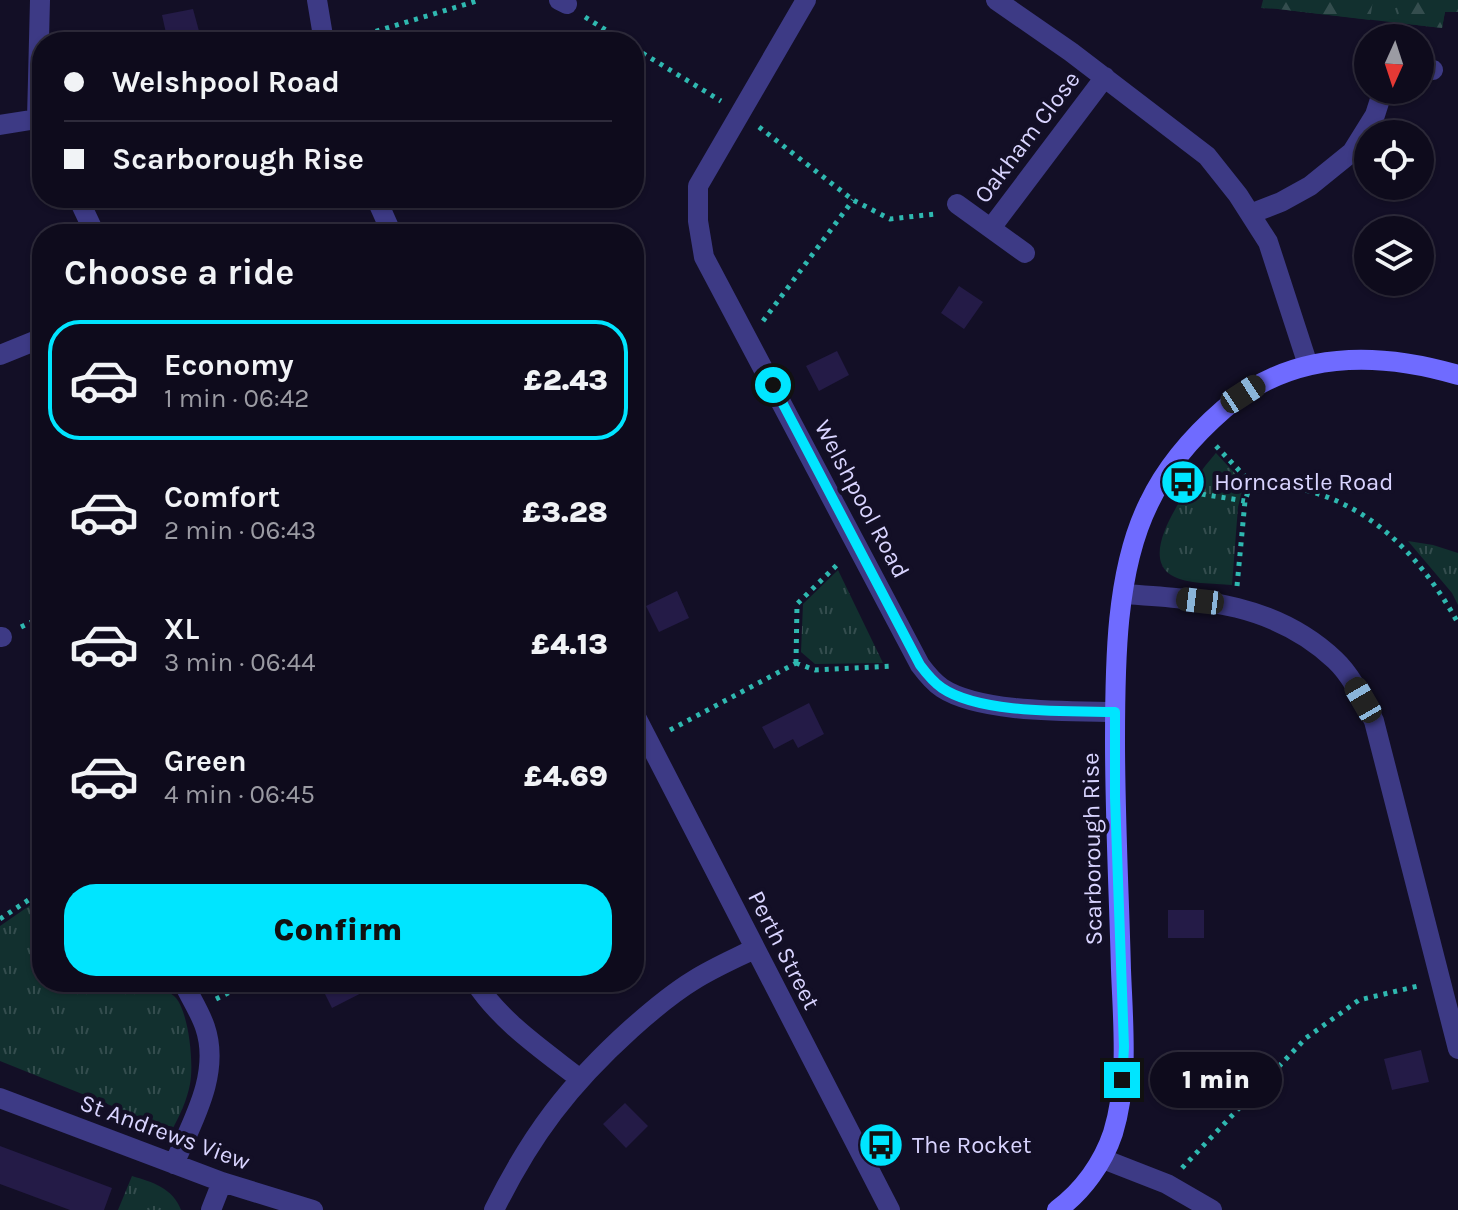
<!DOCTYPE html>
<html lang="en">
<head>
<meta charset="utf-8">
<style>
  :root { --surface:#0e0b1c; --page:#1c1929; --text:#f1f3f6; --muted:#9b9ba3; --line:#2e2b3b; --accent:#00e5ff }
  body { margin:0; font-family:Karla,sans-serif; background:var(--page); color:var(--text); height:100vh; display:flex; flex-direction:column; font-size:30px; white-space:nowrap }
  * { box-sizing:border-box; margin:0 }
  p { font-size:26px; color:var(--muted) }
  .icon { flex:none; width:44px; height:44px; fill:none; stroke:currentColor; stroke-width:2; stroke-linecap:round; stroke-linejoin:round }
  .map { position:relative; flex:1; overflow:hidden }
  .drawer { position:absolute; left:32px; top:224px; width:612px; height:768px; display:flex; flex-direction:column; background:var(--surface); border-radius:32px; box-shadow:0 2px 6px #0004,0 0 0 2px var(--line) }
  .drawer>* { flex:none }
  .top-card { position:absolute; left:32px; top:32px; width:612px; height:176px; border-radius:32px; box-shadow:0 2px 6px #0004,0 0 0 2px var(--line); display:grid; align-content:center; height:176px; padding:0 32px; background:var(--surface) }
  .needle { width:52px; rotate:183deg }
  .tools { position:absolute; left:1354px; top:24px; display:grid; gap:16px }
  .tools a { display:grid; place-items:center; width:80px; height:80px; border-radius:50%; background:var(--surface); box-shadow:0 2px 6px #0004,0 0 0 2px var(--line); font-size:40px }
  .end { position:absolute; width:36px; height:36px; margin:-18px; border:10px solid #00e5ff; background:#111; box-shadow:0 0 0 4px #111 }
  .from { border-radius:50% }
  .bubble { position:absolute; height:56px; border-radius:28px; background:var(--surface); box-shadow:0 2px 6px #0004,0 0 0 2px var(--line); font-size:26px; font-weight:800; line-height:56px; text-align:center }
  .car { position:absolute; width:24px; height:48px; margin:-24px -12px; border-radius:10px; box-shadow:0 0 6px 2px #0007; background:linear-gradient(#222 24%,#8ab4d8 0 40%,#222 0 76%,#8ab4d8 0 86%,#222 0) }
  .top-card b { display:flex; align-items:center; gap:28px; height:76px; font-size:30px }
  .top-card b+b { border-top:2px solid var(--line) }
  .top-card i { width:20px; height:20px; background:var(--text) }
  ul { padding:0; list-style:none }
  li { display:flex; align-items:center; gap:24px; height:120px; margin:0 16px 12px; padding:0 16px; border:4px solid transparent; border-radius:32px }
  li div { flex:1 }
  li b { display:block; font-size:30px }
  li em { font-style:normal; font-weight:800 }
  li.current { border-color:var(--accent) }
  li>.icon { width:72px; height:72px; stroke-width:1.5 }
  h2 { padding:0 32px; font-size:36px; line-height:96px }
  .action { display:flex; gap:16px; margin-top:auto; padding:16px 32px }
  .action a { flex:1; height:92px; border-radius:32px; background:var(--accent); color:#111; font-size:32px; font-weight:800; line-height:92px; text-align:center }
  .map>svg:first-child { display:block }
  .grass { fill:url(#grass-tufts) }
  .forest { fill:url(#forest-firs) }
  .building { fill:#241b47 }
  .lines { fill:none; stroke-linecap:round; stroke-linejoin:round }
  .path { stroke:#2fb8b0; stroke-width:5; stroke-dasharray:4 6; stroke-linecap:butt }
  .street { stroke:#3d3a85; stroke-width:20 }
  .secondary { stroke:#6f6bff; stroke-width:20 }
  .route { stroke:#00e5ff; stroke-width:10 }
  .labels { text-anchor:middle; stroke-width:8; stroke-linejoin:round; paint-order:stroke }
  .street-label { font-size:24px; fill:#d9d4ff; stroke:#130f26 }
  .poi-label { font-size:24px; fill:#d9d4ff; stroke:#130f26; text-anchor:start }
</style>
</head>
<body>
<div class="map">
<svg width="1458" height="1210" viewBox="0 0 1458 1210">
  <defs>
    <pattern id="grass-tufts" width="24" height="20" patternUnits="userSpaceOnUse" patternTransform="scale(2)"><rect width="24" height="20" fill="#12302f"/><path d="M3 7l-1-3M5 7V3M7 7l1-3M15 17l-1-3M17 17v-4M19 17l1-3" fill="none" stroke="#344d4e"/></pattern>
    <pattern id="forest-firs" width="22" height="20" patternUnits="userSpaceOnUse" patternTransform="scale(2)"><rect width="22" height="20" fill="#12302f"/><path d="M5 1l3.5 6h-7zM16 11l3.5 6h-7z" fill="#344d4e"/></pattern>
  </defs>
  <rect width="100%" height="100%" fill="#130f26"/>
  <path class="grass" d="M1263 0H1447L1442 28 1278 9 1261 8Z
    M1216 453 1241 480 1242 491 1238 507 1232 585C1213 583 1188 585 1171 575 1134 552 1198 474 1216 453Z
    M1408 541 1433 545 1458 553V605L1452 593Z
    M838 570 883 663 815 664 801 652 803 604Z
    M42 897V982H143L148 990C157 989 169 990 176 998 189 1014 194 1064 190 1084 187 1100 180 1115 172 1130L0 1061V926Z
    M132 1176C152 1182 173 1188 181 1210H118Z"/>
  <path class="forest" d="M1279 0H1373L1370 20 1278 9Z
    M1400 0H1458V12H1445L1442 28 1400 23Z"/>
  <path class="building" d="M193 9 202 42H168L162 15Z
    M959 286 983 302 964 329 941 313Z
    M837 351 849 375 819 391 806 366Z
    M677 591 689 618 659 632 646 606Z
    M809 703 824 734 798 748 793 739 774 749 762 727Z
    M1168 910H1204V938H1168Z
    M319 982H383L332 1008Z
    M1421 1050 1429 1082 1392 1090 1384 1059Z
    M625 1103 648 1126 626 1148 603 1124Z
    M0 1146 112 1188 104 1210H70L0 1184Z"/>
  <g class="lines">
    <path class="path" d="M585 17 625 42
      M347 40 480 0
      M634 48 721 101
      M759 127 853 200 890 219 935 214
      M763 321 853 200
      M1216 446 1251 483
      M1182 491 1245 501
      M1237 586 1245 501 1251 483C1266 485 1281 486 1295 488 1370 502 1422 558 1458 623
      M21 627 42 617
      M796 663 797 604 840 562
      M796 663 815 670 893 666
      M670 730 796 663
      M0 919 42 891
      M216 999 250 982
      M1182 1168 1306 1038 1359 1000 1418 986"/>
    <path class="street" d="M40 0 37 119 42 128
      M317 0 324 42
      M559 0 567 4
      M806 0 698 186V221L704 257 920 665C926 673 933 682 942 688 980 713 1069 711 1115 712
      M996 0 1071 52 1207 156 1238 195 1268 242 1308 365
      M1394 38 1395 34
      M1420 68 1433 70
      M0 125 37 119
      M78 198 95 234
      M376 198 392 234
      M957 204 1025 253
      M1250 214 1281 202 1310 186 1352 152 1375 115 1383 90
      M991 228 1105 77
      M0 355 42 338
      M1123 594C1200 599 1275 603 1335 660 1352 676 1363 700 1374 721L1458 1049
      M0 637H2
      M634 713 890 1210
      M475 982C501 1022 543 1050 580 1079
      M0 1098 222 1182 313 1210
      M1103 1159 1167 1184 1212 1210
      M174 1164C192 1122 221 1074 205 1027 200 1012 190 997 183 982
      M211 1210 222 1182
      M494 1210C531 1135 569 1085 631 1029 650 1012 671 994 694 980 713 968 734 959 754 949"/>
    <path class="secondary" d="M1057 1210C1083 1191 1103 1163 1113 1133 1129 1081 1123 1024 1121 970 1119 894 1115 817 1115 741 1115 666 1115 571 1149 503 1166 467 1194 435 1224 409 1292 350 1376 351 1458 375"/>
  </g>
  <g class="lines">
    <path class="route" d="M773 385 920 665C926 673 933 682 942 688 980 714 1068 711 1115 712V797L1124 1047 1122 1080"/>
  </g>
  <defs>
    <g id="bus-disc" transform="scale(2.3)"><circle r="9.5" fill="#00e5ff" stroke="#130f26"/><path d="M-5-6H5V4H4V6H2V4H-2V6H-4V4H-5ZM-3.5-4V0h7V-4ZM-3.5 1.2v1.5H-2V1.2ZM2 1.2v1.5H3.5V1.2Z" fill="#111"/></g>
  </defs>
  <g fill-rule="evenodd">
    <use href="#bus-disc" x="1183" y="482"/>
    <use href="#bus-disc" x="881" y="1145"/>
  </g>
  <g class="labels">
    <g class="street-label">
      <text transform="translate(1027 137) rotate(-53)" y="8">Oakham Close</text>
      <text transform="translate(862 499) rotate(62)" y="8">Welshpool Road</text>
      <text transform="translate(1092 849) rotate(-91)" y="8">Scarborough Rise</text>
      <text transform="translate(784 950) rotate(63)" y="8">Perth Street</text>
      <text transform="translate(165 1132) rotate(20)" y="8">St Andrews View</text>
    </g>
    <g class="poi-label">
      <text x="1214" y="490">Horncastle Road</text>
      <text x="912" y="1153">The Rocket</text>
    </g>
  </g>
</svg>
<div class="tools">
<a><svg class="needle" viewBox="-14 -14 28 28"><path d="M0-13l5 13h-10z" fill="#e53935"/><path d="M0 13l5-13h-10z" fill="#9b9ba3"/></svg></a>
<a><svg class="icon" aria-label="locate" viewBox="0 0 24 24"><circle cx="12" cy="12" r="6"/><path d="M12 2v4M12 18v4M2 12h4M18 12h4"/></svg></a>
<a><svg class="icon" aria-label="layers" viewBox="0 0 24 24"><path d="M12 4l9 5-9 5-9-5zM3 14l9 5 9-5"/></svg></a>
</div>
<i class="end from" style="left:773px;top:385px"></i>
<i class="end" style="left:1122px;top:1080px"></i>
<div class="bubble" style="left:1150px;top:1052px;width:132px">1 min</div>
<i class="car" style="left:1243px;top:394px;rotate:57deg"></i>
<i class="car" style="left:1200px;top:601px;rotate:277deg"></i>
<i class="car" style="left:1363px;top:700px;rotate:330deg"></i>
<div class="top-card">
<b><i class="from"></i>Welshpool Road</b>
<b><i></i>Scarborough Rise</b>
</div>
<section class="drawer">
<h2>Choose a ride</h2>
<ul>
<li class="current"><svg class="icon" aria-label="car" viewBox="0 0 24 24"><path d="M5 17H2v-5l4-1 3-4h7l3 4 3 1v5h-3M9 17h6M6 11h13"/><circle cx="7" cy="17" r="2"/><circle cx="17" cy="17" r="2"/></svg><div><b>Economy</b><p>1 min · 06:42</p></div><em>£2.43</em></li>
<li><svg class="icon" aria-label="car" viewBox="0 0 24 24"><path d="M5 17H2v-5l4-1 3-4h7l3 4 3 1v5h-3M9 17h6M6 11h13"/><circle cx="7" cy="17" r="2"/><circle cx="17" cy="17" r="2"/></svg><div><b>Comfort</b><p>2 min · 06:43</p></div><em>£3.28</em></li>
<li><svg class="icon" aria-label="car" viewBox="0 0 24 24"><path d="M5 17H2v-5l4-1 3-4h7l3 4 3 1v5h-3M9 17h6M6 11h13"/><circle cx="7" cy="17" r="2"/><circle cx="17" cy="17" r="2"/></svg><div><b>XL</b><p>3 min · 06:44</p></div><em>£4.13</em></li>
<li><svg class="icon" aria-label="car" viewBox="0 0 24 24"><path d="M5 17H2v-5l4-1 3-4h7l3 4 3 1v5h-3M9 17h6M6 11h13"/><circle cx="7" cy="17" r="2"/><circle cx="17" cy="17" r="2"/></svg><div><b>Green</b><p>4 min · 06:45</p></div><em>£4.69</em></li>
</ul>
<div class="action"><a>Confirm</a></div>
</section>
</div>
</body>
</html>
